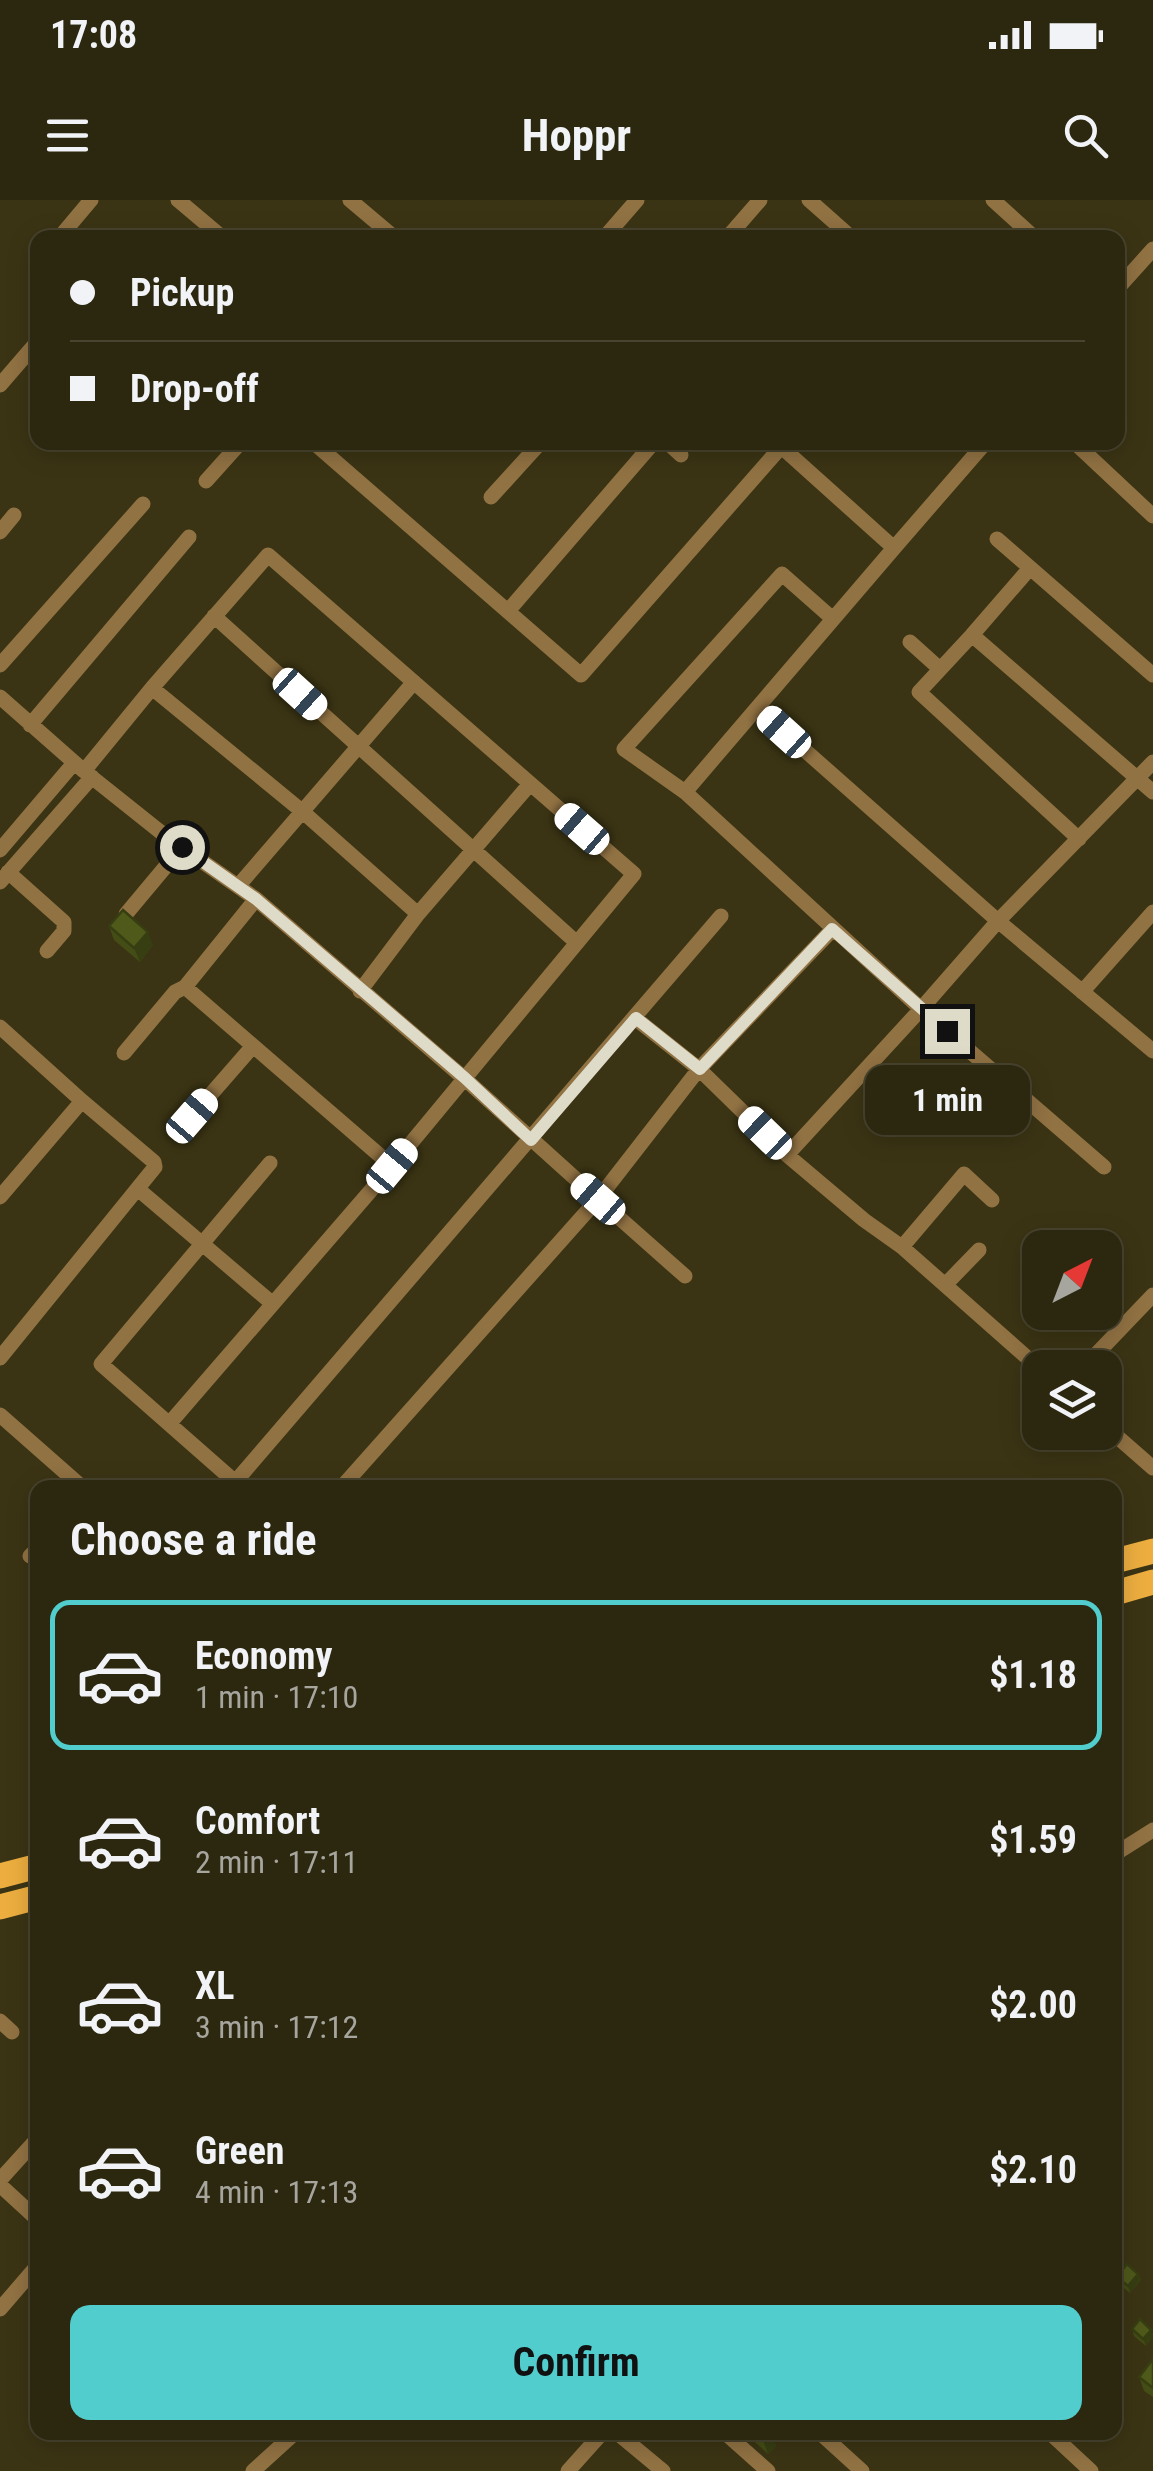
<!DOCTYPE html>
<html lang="en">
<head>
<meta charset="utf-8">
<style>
  :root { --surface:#2c270f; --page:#342f18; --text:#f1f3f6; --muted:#a6a59e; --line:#48442f; --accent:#52cdce }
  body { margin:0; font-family:"Roboto Condensed",sans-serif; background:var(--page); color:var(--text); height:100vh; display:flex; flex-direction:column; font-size:38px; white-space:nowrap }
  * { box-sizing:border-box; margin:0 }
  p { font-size:32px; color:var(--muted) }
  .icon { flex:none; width:55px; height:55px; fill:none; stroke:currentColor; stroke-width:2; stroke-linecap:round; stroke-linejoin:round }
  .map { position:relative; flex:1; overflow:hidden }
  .panel { position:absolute; left:30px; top:1280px; width:1092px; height:960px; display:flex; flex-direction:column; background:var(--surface); border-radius:20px; box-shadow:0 5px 25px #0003,0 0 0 2px var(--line) }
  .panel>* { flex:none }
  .top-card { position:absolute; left:30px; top:30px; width:1095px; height:220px; border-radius:20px; box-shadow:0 5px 25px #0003,0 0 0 2px var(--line); display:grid; align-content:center; height:220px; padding:0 40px; background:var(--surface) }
  .needle { width:65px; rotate:42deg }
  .fabs { position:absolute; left:1022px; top:1030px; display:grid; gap:20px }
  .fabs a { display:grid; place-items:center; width:100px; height:100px; border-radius:20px; background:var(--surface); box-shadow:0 5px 25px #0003,0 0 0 2px var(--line); font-size:50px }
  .end { position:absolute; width:45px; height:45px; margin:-22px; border:12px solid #dfdbc9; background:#111; box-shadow:0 0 0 5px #111 }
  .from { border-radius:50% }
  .bubble { position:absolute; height:70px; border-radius:20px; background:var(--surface); box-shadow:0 5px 25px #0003,0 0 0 2px var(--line); font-size:32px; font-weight:700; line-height:70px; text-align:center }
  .car { position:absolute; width:30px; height:60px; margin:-30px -15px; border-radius:12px; box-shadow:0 0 8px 2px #0007; background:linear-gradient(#fff 24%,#345 0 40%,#fff 0 76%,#345 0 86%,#fff 0) }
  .top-card b { display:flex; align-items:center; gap:35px; height:95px; font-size:38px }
  .top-card b+b { border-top:2px solid var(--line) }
  .top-card i { width:25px; height:25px; background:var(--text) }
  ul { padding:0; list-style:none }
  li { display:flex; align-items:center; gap:30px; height:150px; margin:0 20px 15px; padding:0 20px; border:5px solid transparent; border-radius:20px }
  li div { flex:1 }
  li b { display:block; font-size:38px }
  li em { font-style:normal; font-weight:700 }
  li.current { border-color:var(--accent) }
  li>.icon { width:90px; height:90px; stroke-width:1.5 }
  h2 { padding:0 40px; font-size:45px; line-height:120px }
  .primary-button { display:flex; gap:20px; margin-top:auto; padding:20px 40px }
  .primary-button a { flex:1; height:115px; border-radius:20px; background:var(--accent); color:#111; font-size:40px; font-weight:700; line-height:115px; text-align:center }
  .status { display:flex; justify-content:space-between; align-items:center; height:70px; padding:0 50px; background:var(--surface); direction:ltr }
  .status svg { height:28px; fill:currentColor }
  header { display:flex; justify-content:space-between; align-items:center; height:130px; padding:0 40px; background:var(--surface); font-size:45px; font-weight:700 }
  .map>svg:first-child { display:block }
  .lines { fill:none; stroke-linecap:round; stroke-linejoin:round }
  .street { stroke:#917243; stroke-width:15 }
  .primary { stroke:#edae3f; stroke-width:25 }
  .wall { fill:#444d16 }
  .shaded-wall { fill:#373e12 }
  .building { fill:#4f591a; stroke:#373e12; stroke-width:2.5 }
  .route { stroke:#dfdbc9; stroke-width:12 }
</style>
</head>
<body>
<div class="status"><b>17:08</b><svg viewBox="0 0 49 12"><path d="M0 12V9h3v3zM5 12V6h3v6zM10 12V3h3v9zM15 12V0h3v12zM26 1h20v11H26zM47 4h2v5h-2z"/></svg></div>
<header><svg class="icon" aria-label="menu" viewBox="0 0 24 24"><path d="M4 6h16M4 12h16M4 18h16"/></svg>Hoppr<svg class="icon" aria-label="search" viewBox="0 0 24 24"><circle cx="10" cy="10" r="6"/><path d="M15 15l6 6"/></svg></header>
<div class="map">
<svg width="1153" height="2271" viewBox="0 0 1153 2271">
  <rect width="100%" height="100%" fill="#3b3414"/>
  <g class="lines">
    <path class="street" d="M178 0 223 38
      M350 0 395 38
      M809 0 852 38
      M993 0 1035 38
      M59 38 91 0
      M604 38 637 0
      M727 38 760 0
      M1118 88 1153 49
      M0 185 38 141
      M313 242 581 475 781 247
      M667 242 681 255
      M1074 242 1153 316
      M206 281 241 242
      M491 297 541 242
      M0 332 14 315
      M997 339 1153 475
      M894 348 986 242
      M1030 368 972 435 1153 592
      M508 411 654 242
      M214 416 577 743
      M972 435 919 492 1079 639
      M910 442 940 469
      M0 465 143 304
      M152 488 303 612 418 714
      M0 497 84 571 163 634 256 699 465 879 598 999 341 1288
      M757 508 998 721 921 809 685 592 894 348 776 242
      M30 525 189 337
      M1153 562 998 721 1153 851
      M84 571 152 488 268 355 634 674 392 966 169 1224
      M685 592 624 549 782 374 833 419
      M0 650 74 563
      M8 672 64 722V731L47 751
      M0 682 92 577
      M239 685 414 482
      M256 699 185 787 392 966
      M126 714 182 647
      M360 791 418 714 530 584
      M1082 792 1153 712
      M636 819 699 869 787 955 921 809 1104 967
      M0 827 82 901 0 997
      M124 853 175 792 185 787
      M192 916 253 846
      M787 955 864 1020 902 1047 1040 1169
      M139 990 273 1104
      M902 1047 964 974 992 1000
      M685 1076 598 999 699 869 833 729
      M945 1085 979 1050
      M0 1158 155 967 154 962 82 901
      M1083 1168 1153 1095
      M0 1215 83 1288
      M1105 1226 1153 1268
      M230 1288 721 716
      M242 1288 101 1164 270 963
      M30 1356 38 1348
      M1115 1654 1153 1630
      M0 1821 12 1832
      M0 1980 38 1938
      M0 1985 38 2020
      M0 2109 38 2065
      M616 2232 663 2271
      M724 2232 768 2271
      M819 2232 862 2271
      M1049 2232 1091 2271
      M253 2271 296 2232
      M568 2271 603 2232"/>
    <path class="primary" d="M1115 1361 1153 1351
      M1115 1393 1153 1382
      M0 1676 38 1666
      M0 1707 38 1697"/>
  </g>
  <path class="wall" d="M109 726 153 745 140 762 114 740Z
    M1138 2074 1141 2080 1130 2093 1119 2084 1117 2077Z
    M1132 2129 1153 2134 1146 2146 1134 2136Z
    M1153 2159V2197L1144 2191 1139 2177Z
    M744 2232H771L776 2246 768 2254Z"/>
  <path class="shaded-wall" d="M148 732 153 745 140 762 134 748Z
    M1138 2074 1141 2080 1130 2093 1128 2086Z
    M1151 2130 1153 2138 1146 2146 1143 2139Z
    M771 2232 776 2246 768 2254 763 2240Z"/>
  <path class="building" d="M123 710 148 732 134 748 109 726Z
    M1127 2064 1138 2074 1128 2086 1117 2077Z
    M1140 2119 1151 2130 1143 2139 1132 2129Z
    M1153 2159V2188L1139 2177Z
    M754 2232H770L763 2240Z"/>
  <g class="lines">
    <path class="route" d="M182 647 256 699 465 878 531 940 636 818 700 869 832 729 947 831"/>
  </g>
</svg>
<div class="fabs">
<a><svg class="needle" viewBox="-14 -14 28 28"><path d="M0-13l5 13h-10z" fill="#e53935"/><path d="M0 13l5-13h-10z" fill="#a6a59e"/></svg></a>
<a><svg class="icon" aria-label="layers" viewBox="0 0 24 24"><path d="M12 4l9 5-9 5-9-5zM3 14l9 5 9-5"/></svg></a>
</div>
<i class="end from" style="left:182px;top:647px"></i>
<i class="end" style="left:947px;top:831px"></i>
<div class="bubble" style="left:865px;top:865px;width:165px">1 min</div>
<i class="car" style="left:300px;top:494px;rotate:132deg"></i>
<i class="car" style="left:784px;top:532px;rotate:312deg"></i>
<i class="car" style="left:582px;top:629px;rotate:311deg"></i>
<i class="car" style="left:192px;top:916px;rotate:41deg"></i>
<i class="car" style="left:765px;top:933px;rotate:314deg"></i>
<i class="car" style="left:392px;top:966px;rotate:40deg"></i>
<i class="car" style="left:598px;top:999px;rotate:311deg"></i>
<div class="top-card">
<b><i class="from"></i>Pickup</b>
<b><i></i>Drop-off</b>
</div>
<section class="panel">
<h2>Choose a ride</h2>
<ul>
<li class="current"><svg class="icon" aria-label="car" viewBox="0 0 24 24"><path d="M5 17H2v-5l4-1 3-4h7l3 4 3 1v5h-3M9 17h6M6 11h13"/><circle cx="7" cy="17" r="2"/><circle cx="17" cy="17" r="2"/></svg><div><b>Economy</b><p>1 min · 17:10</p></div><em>$1.18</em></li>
<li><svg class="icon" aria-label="car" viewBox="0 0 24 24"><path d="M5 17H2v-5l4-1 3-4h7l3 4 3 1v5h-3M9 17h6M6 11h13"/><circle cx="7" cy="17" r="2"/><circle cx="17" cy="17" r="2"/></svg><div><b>Comfort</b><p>2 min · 17:11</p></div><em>$1.59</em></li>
<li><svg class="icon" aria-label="car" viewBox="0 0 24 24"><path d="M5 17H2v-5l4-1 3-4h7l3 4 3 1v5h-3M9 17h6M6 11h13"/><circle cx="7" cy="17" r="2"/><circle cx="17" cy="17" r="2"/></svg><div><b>XL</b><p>3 min · 17:12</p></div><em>$2.00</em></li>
<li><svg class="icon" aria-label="car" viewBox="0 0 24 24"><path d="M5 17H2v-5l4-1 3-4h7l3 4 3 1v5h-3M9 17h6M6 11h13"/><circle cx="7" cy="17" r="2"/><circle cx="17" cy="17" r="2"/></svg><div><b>Green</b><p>4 min · 17:13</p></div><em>$2.10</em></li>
</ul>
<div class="primary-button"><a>Confirm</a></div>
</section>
</div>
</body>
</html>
